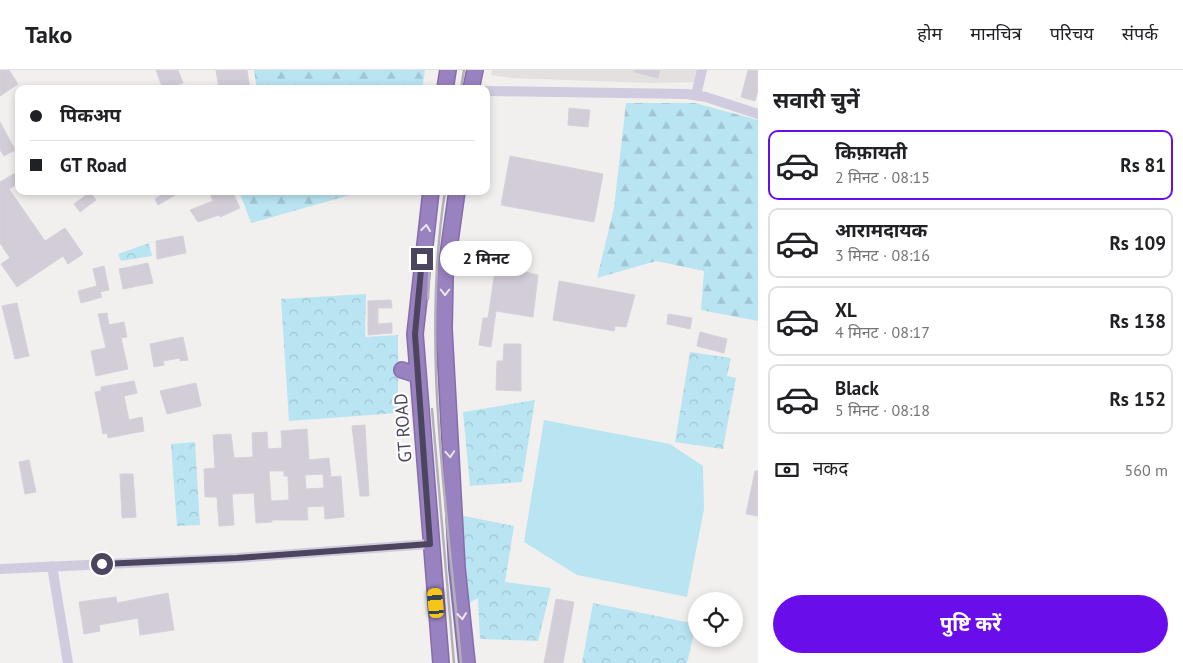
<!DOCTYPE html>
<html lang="hi">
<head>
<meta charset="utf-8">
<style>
  :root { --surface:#fff; --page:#f6f6f6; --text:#202124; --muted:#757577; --line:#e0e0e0; --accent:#690deb }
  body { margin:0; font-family:"PT Sans","Noto Sans Devanagari",sans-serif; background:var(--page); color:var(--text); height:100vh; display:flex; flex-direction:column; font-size:19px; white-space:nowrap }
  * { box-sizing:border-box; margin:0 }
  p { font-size:16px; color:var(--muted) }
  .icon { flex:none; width:28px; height:28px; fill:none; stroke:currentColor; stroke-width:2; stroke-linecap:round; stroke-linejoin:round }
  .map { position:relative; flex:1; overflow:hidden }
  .panel { display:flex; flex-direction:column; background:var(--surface); width:425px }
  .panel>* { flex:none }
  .guide { position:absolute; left:15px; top:15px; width:475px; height:110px; border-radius:10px; box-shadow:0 2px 8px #0003; display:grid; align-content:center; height:110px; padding:0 15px; background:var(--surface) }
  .tools { position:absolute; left:688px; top:522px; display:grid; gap:10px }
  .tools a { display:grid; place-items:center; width:55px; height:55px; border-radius:50%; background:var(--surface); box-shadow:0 2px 8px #0003; font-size:25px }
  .end { position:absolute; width:22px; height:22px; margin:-11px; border:6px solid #4d455d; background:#fff; box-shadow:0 0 0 2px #fff }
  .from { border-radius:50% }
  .bubble { position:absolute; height:35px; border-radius:18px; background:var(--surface); box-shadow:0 2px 8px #0003; font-size:16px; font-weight:700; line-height:35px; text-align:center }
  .car { position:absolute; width:15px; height:30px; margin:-15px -8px; border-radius:6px; box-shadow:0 0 4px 1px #0007; background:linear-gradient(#f5c518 24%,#345 0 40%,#f5c518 0 76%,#345 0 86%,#f5c518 0) }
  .guide b { display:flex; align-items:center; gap:18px; height:48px; font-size:19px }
  .guide b+b { border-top:1px solid var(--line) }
  .guide i { width:12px; height:12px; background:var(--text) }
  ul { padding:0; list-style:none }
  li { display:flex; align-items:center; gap:15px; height:70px; margin:0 10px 8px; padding:0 5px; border:2px solid var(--line); border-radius:10px }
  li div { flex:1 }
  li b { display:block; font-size:19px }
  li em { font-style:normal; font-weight:700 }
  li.current { border-color:var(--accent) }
  li>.icon { width:45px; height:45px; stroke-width:1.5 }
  h2 { padding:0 15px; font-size:22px; line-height:60px }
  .pay { display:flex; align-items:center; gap:12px; height:55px; padding:0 15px; font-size:19px }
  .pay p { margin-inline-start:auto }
  .cta { display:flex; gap:10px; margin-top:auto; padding:10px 15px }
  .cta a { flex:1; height:58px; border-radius:30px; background:var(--accent); color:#fff; font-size:20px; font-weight:700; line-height:58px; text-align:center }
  header { display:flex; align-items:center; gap:30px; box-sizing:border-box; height:70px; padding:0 25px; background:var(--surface); border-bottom:1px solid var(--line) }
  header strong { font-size:24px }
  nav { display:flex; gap:28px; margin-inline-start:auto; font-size:18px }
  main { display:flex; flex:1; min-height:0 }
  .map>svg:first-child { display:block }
  .education { fill:#e2e1e0 }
  .grass { fill:#b9e4f2 }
  .forest { fill:url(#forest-firs) }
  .park { fill:url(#park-crowns) }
  .building { fill:#d2cdd6; stroke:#d6d1da; fill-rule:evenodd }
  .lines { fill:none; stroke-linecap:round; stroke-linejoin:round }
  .highway-casing { stroke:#856dac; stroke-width:18 }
  .minor { stroke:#d1cbdf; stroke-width:10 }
  .highway { stroke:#9982c0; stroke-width:15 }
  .rail { stroke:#b4b0b9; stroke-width:2.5 }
  .oneway { stroke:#ebe6f2 }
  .route { stroke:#4d455d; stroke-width:6 }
  .labels { text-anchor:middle; stroke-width:4.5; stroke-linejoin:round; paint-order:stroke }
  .street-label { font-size:18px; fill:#4d455d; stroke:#fff }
</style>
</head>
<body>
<header>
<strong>Tako</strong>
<nav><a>होम</a><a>मानचित्र</a><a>परिचय</a><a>संपर्क</a></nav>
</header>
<main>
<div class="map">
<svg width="758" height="593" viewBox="0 0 758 593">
  <defs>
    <pattern id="forest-firs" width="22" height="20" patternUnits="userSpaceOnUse" patternTransform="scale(1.25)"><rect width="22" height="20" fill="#b9e4f2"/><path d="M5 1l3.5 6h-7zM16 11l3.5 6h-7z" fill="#a1c5d2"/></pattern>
    <pattern id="park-crowns" width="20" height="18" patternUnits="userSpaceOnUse" patternTransform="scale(1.25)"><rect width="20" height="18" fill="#b9e4f2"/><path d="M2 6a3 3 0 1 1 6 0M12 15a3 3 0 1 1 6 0" fill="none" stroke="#a1c5d2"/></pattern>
  </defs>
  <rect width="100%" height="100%" fill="#f1f0ee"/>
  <path class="education" d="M492 0H702L699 12 651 13 511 8 491 5Z"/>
  <path class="grass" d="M544 350 670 374 703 396 704 439 687 527 577 505 524 472Z"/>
  <path class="forest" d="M254 0H425L422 19H257Z
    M626 33H695L758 50V251L701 240 704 201 656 191 597 208 614 138Z
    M239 121H364L251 153Z"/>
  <path class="park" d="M149 173 152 186 121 191 118 184Z
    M366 224 365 267 398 265V343L289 351 281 229Z
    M690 282 731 288 727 306 736 308 723 379 675 372Z
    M535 330 522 412 470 416 463 342Z
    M195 372 200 455 177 456 171 374Z
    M454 444 514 456 505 512 551 518 538 571 480 569 478 529 480 527 461 537Z
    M593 533 696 554 687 593H582Z"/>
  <path class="building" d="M0 0H9L18 14 0 26Z
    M156 0H178L183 13 163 19Z
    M216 0H247L250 19H219Z
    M634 0H660L658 8 634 2Z
    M748 0H758V20L755 31 741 27Z
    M569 38 590 40 588 57 568 55Z
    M0 52 15 80 4 86 0 80Z
    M510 86 603 104 594 152 501 135Z
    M19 101V113L9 119 45 171 65 158 83 184 68 194 63 186 17 217 1 194 10 188 0 173V112Z
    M168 121H173L175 125 158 135 155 129Z
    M209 121H232L240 138 220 147 219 145 198 152 190 140 213 131Z
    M90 122 96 130 80 142 74 134Z
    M183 166 186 183 157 189 156 171Z
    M148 193 153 213 123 219 119 199Z
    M496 195 538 205 533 247 496 241 491 277 479 275 483 248H488Z
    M104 196 109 220 100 222 102 227 81 233 78 221 97 216 93 199Z
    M559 211 635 225 626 257 615 256 614 261 553 250Z
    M391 230 392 238H378V254L392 253V263L368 265V231Z
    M17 233 29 286 15 289 2 236Z
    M107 243 109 255 124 252 127 267 121 268 128 299 96 306 91 281 106 278 98 244Z
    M668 244 692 248 690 259 667 254Z
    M700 262 727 269 724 283 697 276Z
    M183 267 188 290 180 291V288L163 291 164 295 154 297 150 274Z
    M504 274H521V321L496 320 497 291H503Z
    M134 311 137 323 124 326 129 350 142 347 144 361 108 368 107 363 103 364 95 322 101 321V317Z
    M196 313 201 336 167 344 160 321Z
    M365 355 369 426H360L352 356Z
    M307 359 309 390 329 388 331 407 341 406 344 447 325 449 324 436 307 437 308 450H272V452L256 453 254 423 232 424 234 455 219 456 217 427H205L204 399 215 398 213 365 231 364 234 388 253 387 252 363 267 362 268 379 282 378 281 361ZM269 401H284V406H288L289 430 271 431ZM323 404 324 418 306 419 305 405Z
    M29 390 36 422 25 424 19 392Z
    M755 401H758V446L746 444Z
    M120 404H133L136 447 122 448Z
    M168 523 174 560 140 565 138 548 99 555 100 561 84 564 79 532 116 527 117 533Z
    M556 529 574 532 563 593H544Z"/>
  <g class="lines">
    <g class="highway-casing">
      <path id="highway" d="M445 19 448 0
        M471 19 475 0
        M431 121 415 264 441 593
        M457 121 445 207 444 259 457 498 467 593
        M402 300 418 305"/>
    </g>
    <path class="minor" d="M486 21 687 24 706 27 758 44
      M696 25 702 0
      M52 496 68 593
      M0 499 237 488 430 474"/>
    <use href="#highway" class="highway"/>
    <path class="rail" d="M461 19 464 0
      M445 121C421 277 447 437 461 593
      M428 229 430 192
      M432 339 454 593"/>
  </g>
  <defs><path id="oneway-chevron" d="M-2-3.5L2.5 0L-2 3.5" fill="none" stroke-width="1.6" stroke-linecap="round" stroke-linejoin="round" transform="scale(1.25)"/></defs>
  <g class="oneway">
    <use href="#oneway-chevron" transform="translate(426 158) rotate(-83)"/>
    <use href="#oneway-chevron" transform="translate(445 222) rotate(90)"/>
    <use href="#oneway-chevron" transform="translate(450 384) rotate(86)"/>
    <use href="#oneway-chevron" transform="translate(462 546) rotate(84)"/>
  </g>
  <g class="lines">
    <path class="route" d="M102 494 237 488 430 474 415 264 422 189"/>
  </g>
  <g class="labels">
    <g class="street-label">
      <text transform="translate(403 358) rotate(-94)" y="6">GT ROAD</text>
    </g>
  </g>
</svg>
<div class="tools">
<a><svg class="icon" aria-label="locate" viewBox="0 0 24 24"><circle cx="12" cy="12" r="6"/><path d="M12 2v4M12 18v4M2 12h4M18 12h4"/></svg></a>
</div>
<i class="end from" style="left:102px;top:494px"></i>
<i class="end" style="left:422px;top:189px"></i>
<div class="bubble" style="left:440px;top:171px;width:92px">2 मिनट</div>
<i class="car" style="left:436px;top:533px;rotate:355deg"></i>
<div class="guide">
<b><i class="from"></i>पिकअप</b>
<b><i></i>GT Road</b>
</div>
</div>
<section class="panel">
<h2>सवारी चुनें</h2>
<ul>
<li class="current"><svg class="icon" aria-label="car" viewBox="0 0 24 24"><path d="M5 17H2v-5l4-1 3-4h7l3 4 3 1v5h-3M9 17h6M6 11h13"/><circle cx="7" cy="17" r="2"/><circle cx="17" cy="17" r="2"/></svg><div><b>किफ़ायती</b><p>2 मिनट · 08:15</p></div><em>Rs 81</em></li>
<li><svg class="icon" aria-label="car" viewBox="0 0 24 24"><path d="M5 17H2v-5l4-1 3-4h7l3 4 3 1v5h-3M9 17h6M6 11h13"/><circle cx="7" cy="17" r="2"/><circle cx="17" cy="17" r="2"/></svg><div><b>आरामदायक</b><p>3 मिनट · 08:16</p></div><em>Rs 109</em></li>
<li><svg class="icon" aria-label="car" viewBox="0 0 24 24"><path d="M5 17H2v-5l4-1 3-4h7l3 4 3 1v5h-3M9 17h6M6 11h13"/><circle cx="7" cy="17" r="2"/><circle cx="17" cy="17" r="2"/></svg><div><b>XL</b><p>4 मिनट · 08:17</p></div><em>Rs 138</em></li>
<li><svg class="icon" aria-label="car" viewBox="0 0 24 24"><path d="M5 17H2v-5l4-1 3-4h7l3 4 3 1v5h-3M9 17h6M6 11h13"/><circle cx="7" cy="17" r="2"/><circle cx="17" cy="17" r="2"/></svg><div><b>Black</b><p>5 मिनट · 08:18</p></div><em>Rs 152</em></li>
</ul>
<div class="pay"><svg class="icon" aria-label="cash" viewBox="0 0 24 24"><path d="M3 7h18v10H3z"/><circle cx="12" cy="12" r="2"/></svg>नकद<p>560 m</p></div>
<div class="cta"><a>पुष्टि करें</a></div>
</section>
</main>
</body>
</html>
